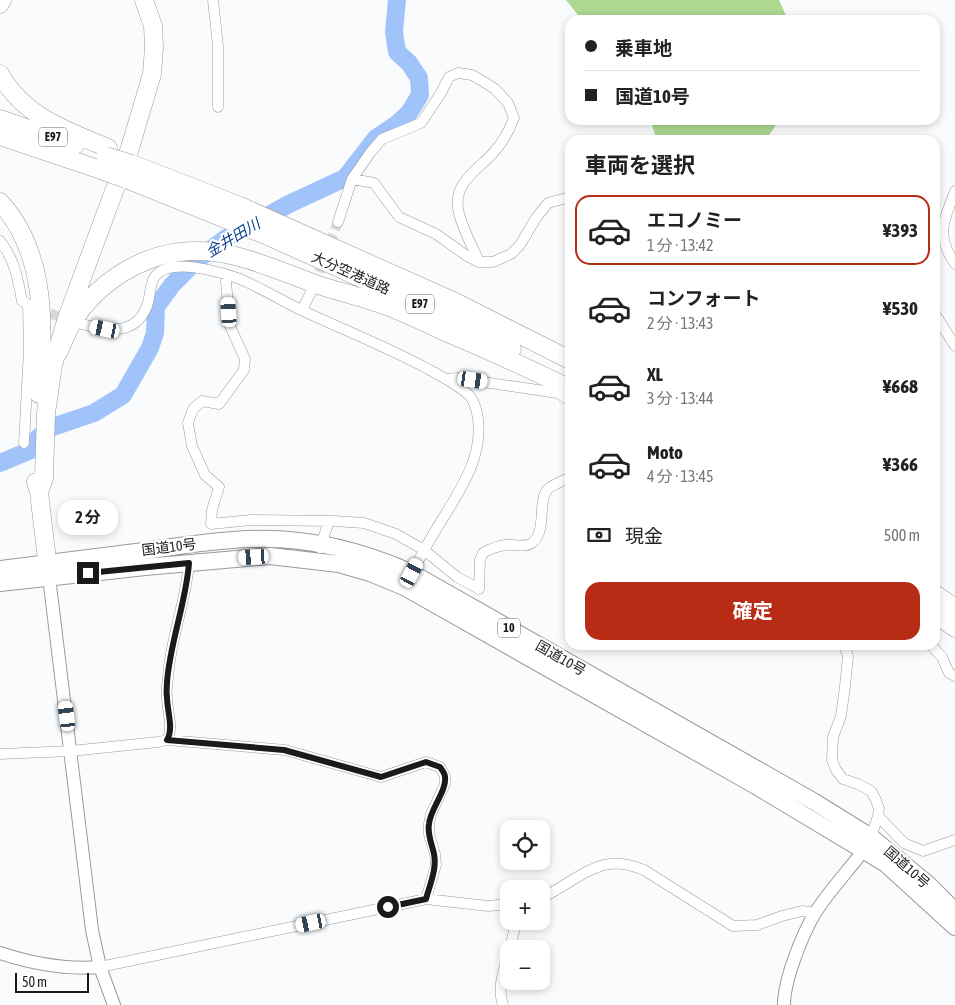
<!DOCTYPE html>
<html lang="ja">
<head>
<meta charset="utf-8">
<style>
  :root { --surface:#fff; --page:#f2f2f2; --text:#222; --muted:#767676; --line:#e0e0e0; --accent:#b82c15 }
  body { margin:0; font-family:"Asap Condensed","Noto Sans JP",sans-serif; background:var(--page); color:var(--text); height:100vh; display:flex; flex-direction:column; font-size:19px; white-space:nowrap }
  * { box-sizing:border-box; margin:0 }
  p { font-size:16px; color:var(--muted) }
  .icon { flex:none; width:28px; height:28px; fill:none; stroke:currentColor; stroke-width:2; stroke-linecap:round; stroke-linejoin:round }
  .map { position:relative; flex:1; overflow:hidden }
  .drawer { position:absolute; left:565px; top:135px; width:375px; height:515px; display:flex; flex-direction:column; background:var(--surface); border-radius:15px; box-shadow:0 2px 8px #0003 }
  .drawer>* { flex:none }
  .banner { position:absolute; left:565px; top:15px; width:375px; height:110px; border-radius:15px; box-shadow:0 2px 8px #0003; display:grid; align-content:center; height:110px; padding:0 20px; background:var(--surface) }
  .fabs { position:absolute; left:500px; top:820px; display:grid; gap:10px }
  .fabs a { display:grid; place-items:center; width:50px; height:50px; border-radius:10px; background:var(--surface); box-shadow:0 2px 8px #0003; font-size:25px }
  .scale { position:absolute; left:15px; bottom:12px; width:74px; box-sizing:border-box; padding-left:5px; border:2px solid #1a1a1a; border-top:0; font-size:14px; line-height:18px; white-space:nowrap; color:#1a1a1a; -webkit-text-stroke:4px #fff; paint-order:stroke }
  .end { position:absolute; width:22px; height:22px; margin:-11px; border:6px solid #1a1a1a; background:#fff; box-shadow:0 0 0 2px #fff }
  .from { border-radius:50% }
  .bubble { position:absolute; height:35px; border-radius:15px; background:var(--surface); box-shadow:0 2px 8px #0003; font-size:16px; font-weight:700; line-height:35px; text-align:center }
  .car { position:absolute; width:15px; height:30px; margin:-15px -8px; border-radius:6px; box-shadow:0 0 4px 1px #0007; background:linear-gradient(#fff 24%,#345 0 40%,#fff 0 76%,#345 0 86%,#fff 0) }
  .banner b { display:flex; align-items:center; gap:18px; height:48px; font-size:19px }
  .banner b+b { border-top:1px solid var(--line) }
  .banner i { width:12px; height:12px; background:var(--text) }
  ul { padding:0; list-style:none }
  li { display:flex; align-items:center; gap:15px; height:70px; margin:0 10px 8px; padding:0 10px; border:2px solid transparent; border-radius:15px }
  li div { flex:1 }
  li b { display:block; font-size:19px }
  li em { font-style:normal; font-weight:700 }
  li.selected { border-color:var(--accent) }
  li>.icon { width:45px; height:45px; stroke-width:1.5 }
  h2 { padding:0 20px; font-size:22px; line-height:60px }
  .pay { display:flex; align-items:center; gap:12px; height:55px; padding:0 20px; font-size:19px }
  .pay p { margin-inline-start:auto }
  .action { display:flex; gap:10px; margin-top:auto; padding:10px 20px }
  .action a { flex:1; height:58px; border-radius:15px; background:var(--accent); color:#fff; font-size:20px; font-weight:700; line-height:58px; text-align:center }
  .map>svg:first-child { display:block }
  .forest { fill:#acd890 }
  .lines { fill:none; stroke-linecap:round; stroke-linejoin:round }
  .river { stroke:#a0c3f9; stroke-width:18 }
  .minor-tunnel { stroke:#d8d9db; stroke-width:10; stroke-dasharray:10 5; stroke-linecap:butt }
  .minor-casing { stroke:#9a9a9c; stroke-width:11 }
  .tertiary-casing { stroke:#9a9a9c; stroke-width:14 }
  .trunk-casing { stroke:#9a9a9c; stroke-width:18 }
  .motorway-casing { stroke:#9a9a9c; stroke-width:19 }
  .minor { stroke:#fff; stroke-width:10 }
  .tertiary { stroke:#fff; stroke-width:12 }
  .trunk { stroke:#fff; stroke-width:16 }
  .motorway { stroke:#fff; stroke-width:18 }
  .motorway-bridge-casing { stroke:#9a9a9c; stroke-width:19; stroke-linecap:butt }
  .motorway-bridge { stroke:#fff; stroke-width:18 }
  .route { stroke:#1a1a1a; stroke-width:6 }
  .labels { text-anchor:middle; stroke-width:4.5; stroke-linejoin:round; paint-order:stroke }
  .shield { fill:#fff; stroke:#5f5f5f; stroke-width:1 }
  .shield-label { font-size:12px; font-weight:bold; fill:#1a1a1a }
  .street-label { font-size:14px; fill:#1a1a1a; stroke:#fff }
  .water-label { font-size:15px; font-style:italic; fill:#0b428e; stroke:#fff }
</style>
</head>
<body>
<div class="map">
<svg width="955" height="1005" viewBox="0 0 955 1005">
  <rect width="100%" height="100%" fill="#fafbfd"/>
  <path class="forest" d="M566 0H779L788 20H582Z
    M650 120H779L766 140H657Z"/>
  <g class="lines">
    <path class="river" d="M0 463 31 450 38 438 50 428 94 413 123 395 150 348 155 333 156 307 172 285 197 260 225 239 289 204 345 178 376 138 397 124 409 113 420 95 419 78 409 63 397 52 394 32 397 0"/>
    <path class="minor-tunnel" d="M314 286 338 222
      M36 309 70 320"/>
    <g class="minor-casing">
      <path id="minor" d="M213 0 218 46V107
        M352 179 374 183 399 217 436 234 467 256 479 262H493L511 254 520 245 536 218 548 203 570 197
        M955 191C944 221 935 234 955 264
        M338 222 352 179 370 153 382 139 421 123 441 93 449 77 458 73 472 75 484 82 495 89 508 103 514 118C509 131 503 142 494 152 479 169 454 182 458 208 460 225 473 247 479 262
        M0 241C14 258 18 279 22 301L33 307
        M227 275 226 282 230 326 245 359 244 370 219 404 202 401 193 409 188 423 192 446 205 475 219 487 212 510 211 524 251 520 334 521 364 523 396 534 424 550 457 577 479 589 480 560 483 553C490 549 497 546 505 545 513 544 525 548 532 543 548 531 536 500 549 488 555 484 563 481 570 477
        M302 310 311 292
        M935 314 955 346
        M78 323C103 330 135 338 147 306 153 289 146 271 174 267 191 264 224 273 240 279 261 288 281 300 301 310 344 330 387 347 428 369 442 377 458 384 470 396 473 400 476 408 477 413 486 456 458 493 437 528 427 544 418 561 410 578
        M447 379 456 378 558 393 570 401
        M24 443 29 349 28 306
        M320 548 329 521
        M844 645 848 656 845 686 841 716 833 737 832 760 836 770 843 779 858 784 871 791 876 800 879 809 878 816 871 837
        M931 645 942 657 949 673 955 676
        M167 740C174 728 167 711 167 697 166 691 167 684 168 678 170 639 186 602 189 563
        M0 754 71 751 158 742 167 740 285 750 381 777 426 762 440 767 445 776V784L431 814 429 824V834L435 854 436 865 426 899
        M878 816 904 843 923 851 955 840
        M541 898C562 889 588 866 610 864 622 862 634 866 644 870L733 926 757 925 782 916 802 911 816 913
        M510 949 516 921
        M100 967 426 899 488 906 509 904
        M503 1005C497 988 503 971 509 954"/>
    </g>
    <g class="tertiary-casing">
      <path id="tertiary" d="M49 577 92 930 100 967 114 1005
        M0 953C33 964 65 970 100 967
        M784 1005C784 980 802 935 815 913 829 891 848 871 863 851L867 843"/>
    </g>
    <g class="trunk-casing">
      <path id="trunk" d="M0 569C48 563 96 557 144 551 179 546 214 540 250 539 306 537 361 550 412 573L813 801 871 837 929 885 955 911
        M0 583 145 567 270 556 339 564 370 573 404 587 756 786 886 864 955 927"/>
    </g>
    <g class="motorway-casing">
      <path id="motorway" d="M0 4 2 0
        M0 74C23 116 67 131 108 148
        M0 119 75 145
        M0 136 101 170
        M132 164 240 206 455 302 570 360
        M126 179 268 236 463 324 512 349
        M0 202C47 253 44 328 39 394
        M58 353C63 342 68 330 74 319 98 284 137 257 180 252 229 246 273 269 318 285 340 292 362 297 384 305 406 313 428 324 450 334 490 351 531 369 570 389
        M36 482 39 492 49 577
        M39 492 44 478 46 413 53 365 67 318 130 148 152 74 154 47 153 26 144 0
        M935 594 955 608
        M935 614 955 628"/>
    </g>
    <use href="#minor" class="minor"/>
    <use href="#tertiary" class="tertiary"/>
    <use href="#trunk" class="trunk"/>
    <use href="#motorway" class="motorway"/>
    <g class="motorway-bridge-casing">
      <path id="motorway-bridge" d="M106 156 132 164
        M101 170 126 179"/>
    </g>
    <use href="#motorway-bridge" class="motorway-bridge"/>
  </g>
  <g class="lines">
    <path class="route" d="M88 573 189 563C186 603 170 642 167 682 167 687 166 692 167 697 167 711 174 728 167 740L284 750 381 777 426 762 440 767C442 770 445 773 445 777 447 791 430 809 429 824 427 834 432 844 434 854 437 869 430 884 426 899L388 907"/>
  </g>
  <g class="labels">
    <g class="shield">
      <rect x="39" y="127.5" width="28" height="19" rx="4"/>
      <rect x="406" y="294.5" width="28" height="19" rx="4"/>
      <rect x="498" y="618.5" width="22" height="19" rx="4"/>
    </g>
    <g class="shield-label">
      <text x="53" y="141">E97</text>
      <text x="420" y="308">E97</text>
      <text x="509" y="632">10</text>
    </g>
    <g class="street-label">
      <text transform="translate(351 273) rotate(24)" y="5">大分空港道路</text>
      <text transform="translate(169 547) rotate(-7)" y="5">国道10号</text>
      <text transform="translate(561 658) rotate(30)" y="5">国道10号</text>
      <text transform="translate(907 867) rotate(41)" y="5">国道10号</text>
    </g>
    <g class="water-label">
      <text transform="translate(233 238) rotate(-31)" y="5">金井田川</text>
    </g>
  </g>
</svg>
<div class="fabs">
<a><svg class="icon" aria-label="locate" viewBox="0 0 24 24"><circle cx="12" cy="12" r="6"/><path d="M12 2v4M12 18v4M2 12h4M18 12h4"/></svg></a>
<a>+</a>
<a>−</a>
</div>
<div class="scale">50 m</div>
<i class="end from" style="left:388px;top:907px"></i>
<i class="end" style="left:88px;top:573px"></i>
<div class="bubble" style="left:58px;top:500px;width:60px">2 分</div>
<i class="car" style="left:229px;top:312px;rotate:356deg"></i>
<i class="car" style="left:105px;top:329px;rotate:282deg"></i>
<i class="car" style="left:473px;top:380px;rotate:98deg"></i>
<i class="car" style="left:254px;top:557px;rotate:267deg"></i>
<i class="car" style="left:412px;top:573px;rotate:28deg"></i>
<i class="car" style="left:67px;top:716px;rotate:353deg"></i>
<i class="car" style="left:311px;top:923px;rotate:258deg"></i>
<div class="banner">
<b><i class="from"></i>乗車地</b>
<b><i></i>国道10号</b>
</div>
<section class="drawer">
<h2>車両を選択</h2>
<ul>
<li class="selected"><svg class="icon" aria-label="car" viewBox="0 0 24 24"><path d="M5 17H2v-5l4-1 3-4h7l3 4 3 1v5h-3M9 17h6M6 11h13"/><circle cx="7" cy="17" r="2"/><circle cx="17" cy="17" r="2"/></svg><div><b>エコノミー</b><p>1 分 · 13:42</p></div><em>¥393</em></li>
<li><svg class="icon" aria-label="car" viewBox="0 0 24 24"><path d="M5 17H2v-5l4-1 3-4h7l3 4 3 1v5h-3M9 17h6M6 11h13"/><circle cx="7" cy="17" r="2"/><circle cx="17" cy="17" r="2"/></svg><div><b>コンフォート</b><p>2 分 · 13:43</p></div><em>¥530</em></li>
<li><svg class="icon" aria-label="car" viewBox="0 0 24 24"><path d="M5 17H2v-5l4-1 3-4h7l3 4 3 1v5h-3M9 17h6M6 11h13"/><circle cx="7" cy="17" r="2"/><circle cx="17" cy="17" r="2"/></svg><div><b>XL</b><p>3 分 · 13:44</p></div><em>¥668</em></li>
<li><svg class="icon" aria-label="car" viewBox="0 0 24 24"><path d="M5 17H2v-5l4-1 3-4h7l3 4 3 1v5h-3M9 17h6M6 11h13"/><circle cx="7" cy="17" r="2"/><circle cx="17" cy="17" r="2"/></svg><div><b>Moto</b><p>4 分 · 13:45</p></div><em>¥366</em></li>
</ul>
<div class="pay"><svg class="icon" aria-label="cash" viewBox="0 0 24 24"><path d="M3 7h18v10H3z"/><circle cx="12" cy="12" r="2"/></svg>現金<p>500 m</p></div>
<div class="action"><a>確定</a></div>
</section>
</div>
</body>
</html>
